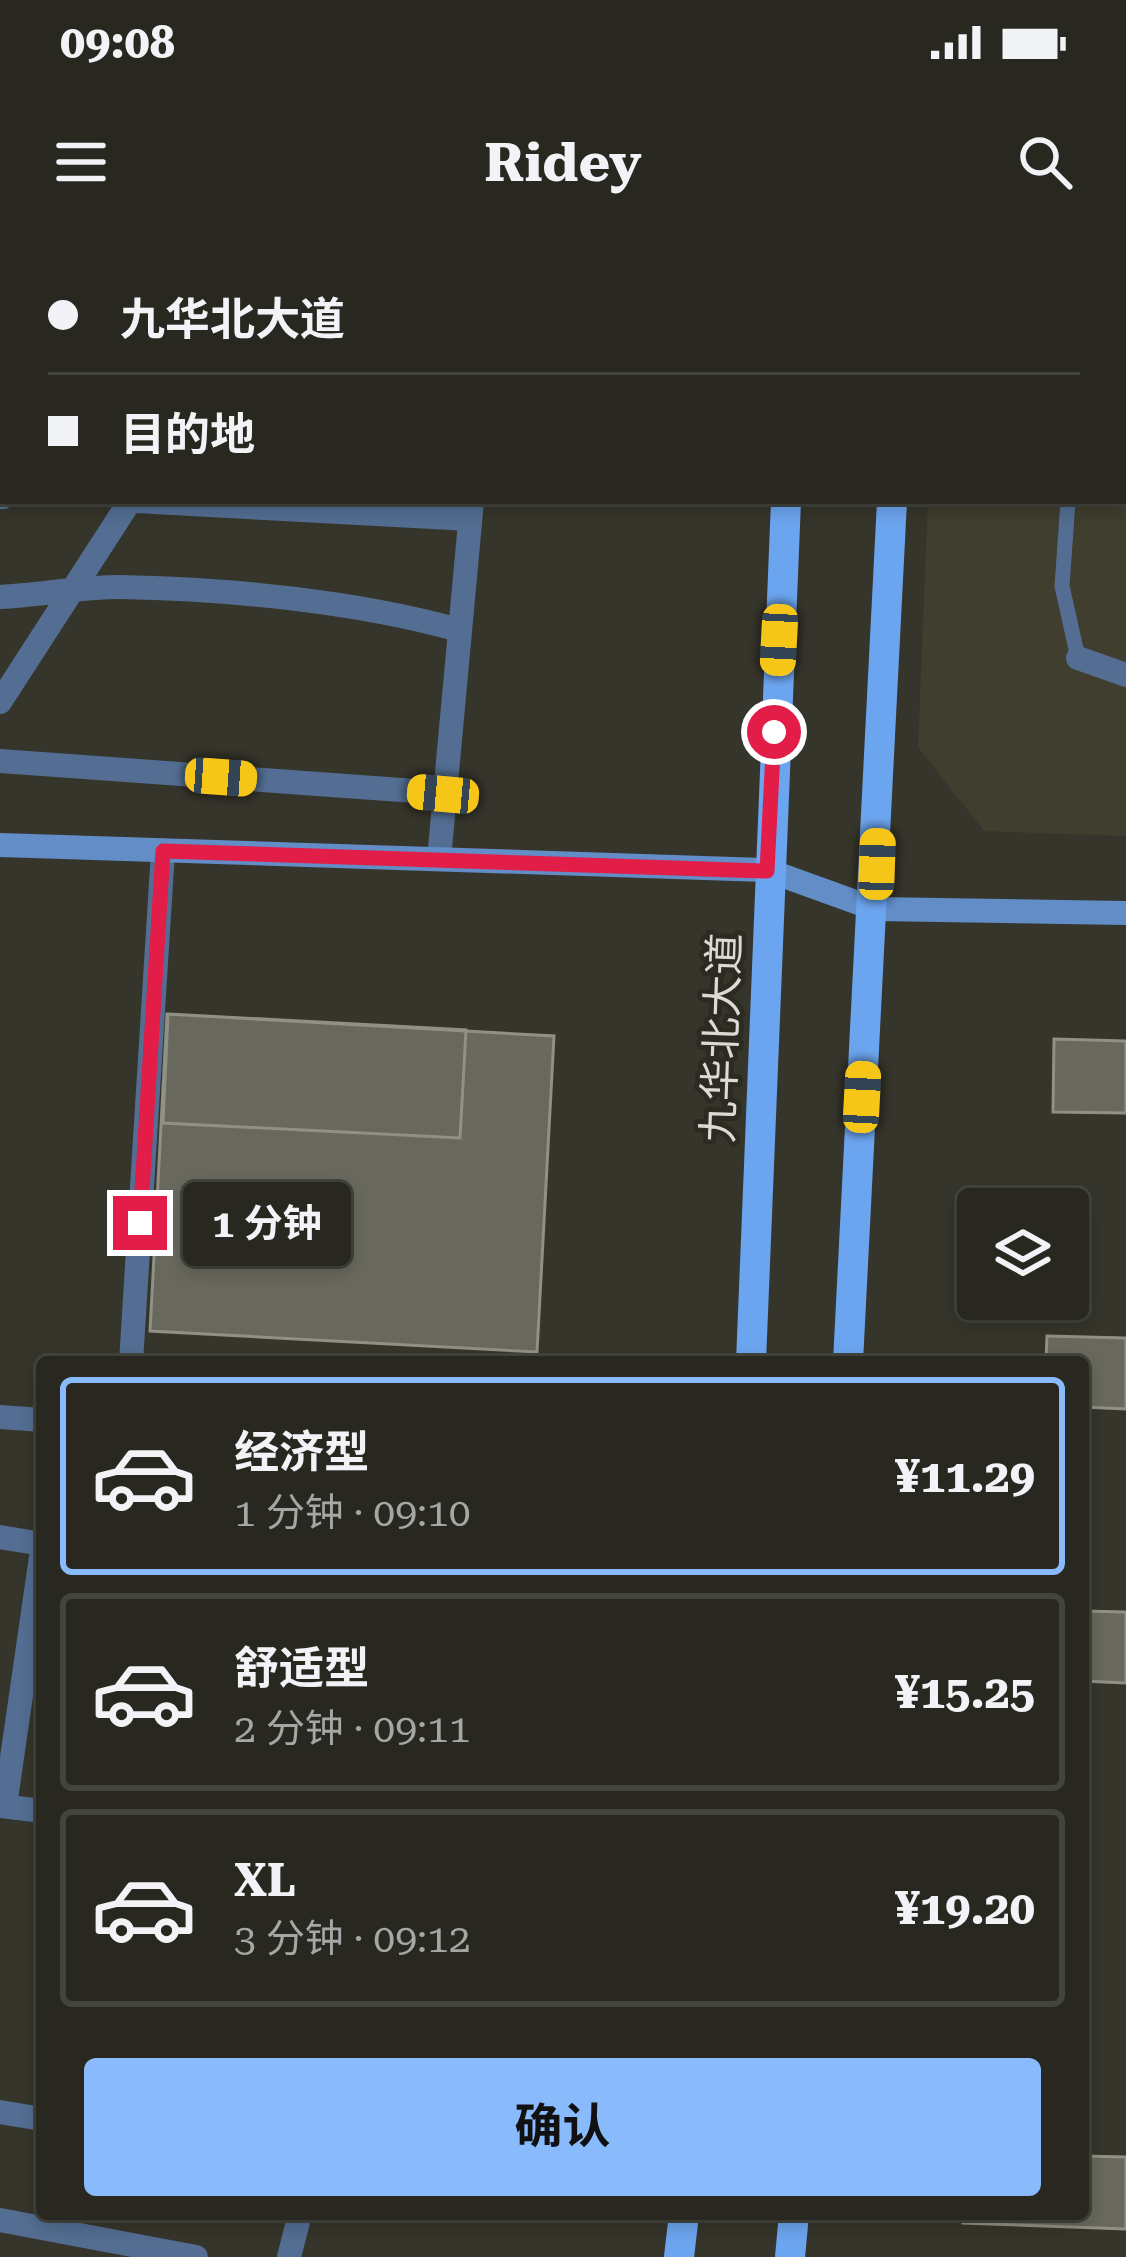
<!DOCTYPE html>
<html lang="zh">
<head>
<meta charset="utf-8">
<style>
  :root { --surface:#282820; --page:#34342d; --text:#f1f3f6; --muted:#a5a6a5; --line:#44443e; --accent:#89bafc }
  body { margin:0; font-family:"Roboto Serif","Noto Sans SC",serif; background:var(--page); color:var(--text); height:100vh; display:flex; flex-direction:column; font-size:45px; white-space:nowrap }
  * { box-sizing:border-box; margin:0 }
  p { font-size:39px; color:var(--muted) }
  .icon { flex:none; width:66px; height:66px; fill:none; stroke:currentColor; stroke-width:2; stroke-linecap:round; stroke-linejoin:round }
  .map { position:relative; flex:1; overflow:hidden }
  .drawer { position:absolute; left:36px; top:1116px; width:1053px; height:864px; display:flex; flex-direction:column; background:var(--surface); border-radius:12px; box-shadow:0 6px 18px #0003,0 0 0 3px var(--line) }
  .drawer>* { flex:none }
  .top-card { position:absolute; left:0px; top:0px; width:1128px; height:264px; box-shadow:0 6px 18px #0003,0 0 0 3px var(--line); display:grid; align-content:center; height:264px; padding:0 48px; background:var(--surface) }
  .tools { position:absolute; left:957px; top:948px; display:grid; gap:24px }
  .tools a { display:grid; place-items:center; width:132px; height:132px; border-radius:12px; background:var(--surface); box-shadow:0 6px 18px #0003,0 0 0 3px var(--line); font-size:60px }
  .end { position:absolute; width:54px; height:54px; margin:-27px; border:15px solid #e11d48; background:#fff; box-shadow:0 0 0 6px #fff }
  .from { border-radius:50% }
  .bubble { position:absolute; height:84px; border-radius:12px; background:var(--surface); box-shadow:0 6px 18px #0003,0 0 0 3px var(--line); font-size:39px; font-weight:700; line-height:84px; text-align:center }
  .car { position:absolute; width:36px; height:72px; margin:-36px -18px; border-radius:15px; box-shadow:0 0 9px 3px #0007; background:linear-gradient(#f5c518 24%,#345 0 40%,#f5c518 0 76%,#345 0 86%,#f5c518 0) }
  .top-card b { display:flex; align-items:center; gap:42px; height:114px; font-size:45px }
  .top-card b+b { border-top:3px solid var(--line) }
  .top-card i { width:30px; height:30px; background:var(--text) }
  ul { padding:21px 0 0; list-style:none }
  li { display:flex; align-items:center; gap:36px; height:198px; margin:0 24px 18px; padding:0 24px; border:6px solid var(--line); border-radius:12px }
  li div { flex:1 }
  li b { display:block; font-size:45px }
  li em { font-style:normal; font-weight:700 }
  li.selected { border-color:var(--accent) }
  li>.icon { width:108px; height:108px; stroke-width:1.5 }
  .button { display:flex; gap:24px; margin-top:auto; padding:24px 48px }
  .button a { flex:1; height:138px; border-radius:12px; background:var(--accent); color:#111; font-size:48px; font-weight:700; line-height:138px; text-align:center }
  .status { display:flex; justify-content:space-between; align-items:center; height:84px; padding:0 60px; background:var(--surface); direction:ltr }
  .status svg { height:33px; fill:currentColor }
  header { display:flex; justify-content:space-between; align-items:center; height:156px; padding:0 48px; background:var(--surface); font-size:54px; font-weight:700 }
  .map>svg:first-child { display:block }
  .built { fill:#403e2e }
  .building { fill:#69685c; stroke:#919084; stroke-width:3 }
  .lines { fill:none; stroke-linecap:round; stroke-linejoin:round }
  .lane { stroke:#536e92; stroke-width:15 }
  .street { stroke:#536e92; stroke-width:24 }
  .secondary { stroke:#628dc7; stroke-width:24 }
  .primary { stroke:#6ca5ef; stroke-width:30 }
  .route { stroke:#e11d48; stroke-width:15 }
  .labels { text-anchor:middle; stroke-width:10; stroke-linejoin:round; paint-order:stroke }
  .street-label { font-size:42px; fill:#dbdad4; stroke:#2c2b21 }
</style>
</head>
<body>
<div class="status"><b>09:08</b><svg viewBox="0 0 49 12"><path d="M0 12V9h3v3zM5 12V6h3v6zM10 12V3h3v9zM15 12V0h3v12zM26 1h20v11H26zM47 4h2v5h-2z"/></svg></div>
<header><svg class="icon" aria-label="menu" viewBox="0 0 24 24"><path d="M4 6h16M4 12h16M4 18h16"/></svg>Ridey<svg class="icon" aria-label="search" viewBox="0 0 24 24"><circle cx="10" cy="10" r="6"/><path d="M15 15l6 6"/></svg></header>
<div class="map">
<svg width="1126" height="2017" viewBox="0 0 1126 2017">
  <rect width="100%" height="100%" fill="#36352b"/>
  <path class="built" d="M939 0H1126V596L984 591 918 507 928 261H1125V3Z"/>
  <path class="building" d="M167 774 554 796 537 1112 150 1091Z
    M168 774 466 790 460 898 163 883Z
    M1054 799 1126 801V873L1053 872Z
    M1047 1096 1126 1098V1169L1083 1167V1122H1046Z
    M1083 1371 1126 1372V1443L1083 1441Z
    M1083 1916 1126 1917V1989L963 1983V1974H1083Z"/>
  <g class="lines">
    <path class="lane" d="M1084 3 1085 0
      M1068 261 1062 346 1078 418"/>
    <path class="street" d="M91 3 92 0
      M498 3V0
      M0 79 3 78
      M0 257H3
      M135 261 470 279
      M0 357C39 355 81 347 120 347 229 349 354 361 459 390
      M1078 418 1126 435
      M0 462 130 261
      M0 521 443 553
      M439 619 472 261
      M131 1122 163 611
      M0 1177 42 1180
      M0 1297 42 1304
      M0 1566 42 1571
      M5 1566 42 1310
      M0 1872 42 1879
      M0 1980 196 2017
      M289 2017 300 1974"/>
    <path class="secondary" d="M0 605 767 630 875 669 1126 673"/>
    <path class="primary" d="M799 3V0
      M903 3V0
      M751 1122 786 261
      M848 1122 892 261
      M679 2017 684 1974
      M790 2017 794 1974"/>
  </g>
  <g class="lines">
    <path class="route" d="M140 983 163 611 767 631 774 492"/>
  </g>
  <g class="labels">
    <g class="street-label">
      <text transform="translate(721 798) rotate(-88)" y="15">九华北大道</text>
    </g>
  </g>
</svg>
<div class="tools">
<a><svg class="icon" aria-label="layers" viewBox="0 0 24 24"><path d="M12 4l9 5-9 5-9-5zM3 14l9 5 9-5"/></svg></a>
</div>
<i class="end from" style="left:774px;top:492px"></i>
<i class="end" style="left:140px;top:983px"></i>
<div class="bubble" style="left:183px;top:942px;width:168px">1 分钟</div>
<i class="car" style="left:779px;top:400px;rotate:183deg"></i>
<i class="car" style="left:221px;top:537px;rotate:94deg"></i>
<i class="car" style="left:443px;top:554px;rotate:275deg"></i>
<i class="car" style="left:877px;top:624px;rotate:2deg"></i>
<i class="car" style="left:862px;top:857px;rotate:3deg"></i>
<div class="top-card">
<b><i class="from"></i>九华北大道</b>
<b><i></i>目的地</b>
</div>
<section class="drawer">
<ul>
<li class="selected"><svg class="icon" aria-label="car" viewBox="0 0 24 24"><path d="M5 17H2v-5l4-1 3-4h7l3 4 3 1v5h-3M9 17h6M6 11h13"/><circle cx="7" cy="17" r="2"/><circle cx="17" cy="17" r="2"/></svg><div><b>经济型</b><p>1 分钟 · 09:10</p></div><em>¥11.29</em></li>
<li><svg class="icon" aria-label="car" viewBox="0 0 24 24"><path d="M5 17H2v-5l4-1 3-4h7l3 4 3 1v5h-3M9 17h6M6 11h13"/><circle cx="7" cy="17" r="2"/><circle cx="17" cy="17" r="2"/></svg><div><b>舒适型</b><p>2 分钟 · 09:11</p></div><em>¥15.25</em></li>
<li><svg class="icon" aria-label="car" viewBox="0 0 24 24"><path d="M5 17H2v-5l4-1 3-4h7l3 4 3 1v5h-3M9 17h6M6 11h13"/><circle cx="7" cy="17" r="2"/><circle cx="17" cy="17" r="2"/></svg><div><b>XL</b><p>3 分钟 · 09:12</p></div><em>¥19.20</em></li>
</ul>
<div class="button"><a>确认</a></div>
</section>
</div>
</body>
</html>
